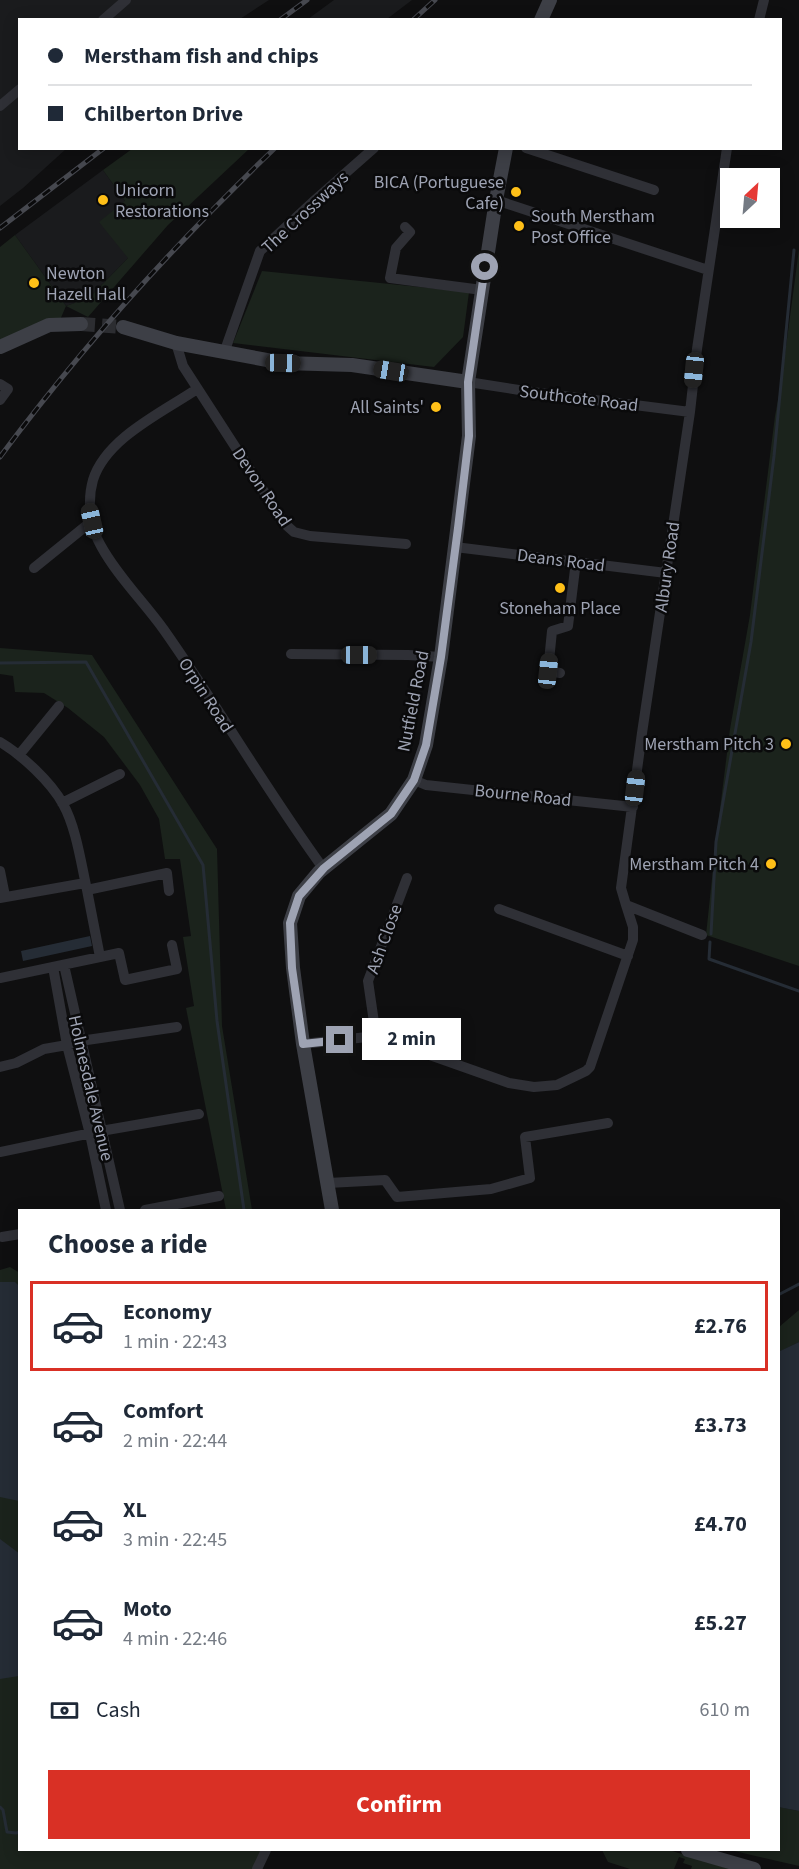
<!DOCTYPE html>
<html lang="en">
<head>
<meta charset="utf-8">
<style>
  :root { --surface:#fff; --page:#f6f6f7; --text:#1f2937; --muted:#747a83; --line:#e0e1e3; --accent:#d93025 }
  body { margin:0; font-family:"Source Sans 3",sans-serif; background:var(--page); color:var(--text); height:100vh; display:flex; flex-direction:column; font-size:22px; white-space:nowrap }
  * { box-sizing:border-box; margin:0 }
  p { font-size:20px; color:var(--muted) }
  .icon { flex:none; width:33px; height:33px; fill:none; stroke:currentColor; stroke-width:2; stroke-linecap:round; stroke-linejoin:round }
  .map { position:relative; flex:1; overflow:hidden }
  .side { position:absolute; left:18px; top:1209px; width:762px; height:642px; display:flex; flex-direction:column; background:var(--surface); border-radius:0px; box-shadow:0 3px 15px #0003 }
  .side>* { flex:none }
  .banner { position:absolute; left:18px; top:18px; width:764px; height:132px; border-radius:0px; box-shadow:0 3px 15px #0003; display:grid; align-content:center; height:132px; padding:0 30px; background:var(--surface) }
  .needle { width:39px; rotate:26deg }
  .fabs { position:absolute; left:720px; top:168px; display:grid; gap:12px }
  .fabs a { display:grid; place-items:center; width:60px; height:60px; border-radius:0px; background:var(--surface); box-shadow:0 3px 15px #0003; font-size:30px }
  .end { position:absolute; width:27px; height:27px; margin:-14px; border:8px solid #9ea3b3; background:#111; box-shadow:0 0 0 3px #111 }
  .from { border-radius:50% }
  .bubble { position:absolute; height:42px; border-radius:0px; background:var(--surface); box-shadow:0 3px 15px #0003; font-size:20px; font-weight:700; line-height:42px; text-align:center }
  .car { position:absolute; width:18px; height:36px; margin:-18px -9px; border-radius:8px; box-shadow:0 0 4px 2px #0007; background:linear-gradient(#222 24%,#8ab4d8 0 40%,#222 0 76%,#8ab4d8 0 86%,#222 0) }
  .banner b { display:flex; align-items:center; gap:21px; height:57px; font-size:22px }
  .banner b+b { border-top:2px solid var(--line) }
  .banner i { width:15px; height:15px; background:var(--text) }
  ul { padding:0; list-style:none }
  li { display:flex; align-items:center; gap:18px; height:90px; margin:0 12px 9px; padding:0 18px; border:3px solid transparent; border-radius:0px }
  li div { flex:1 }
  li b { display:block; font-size:22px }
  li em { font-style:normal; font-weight:700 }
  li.on { border-color:var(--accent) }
  li>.icon { width:54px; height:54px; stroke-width:1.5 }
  h2 { padding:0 30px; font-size:27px; line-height:72px }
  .pay { display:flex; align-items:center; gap:15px; height:66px; padding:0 30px; font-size:22px }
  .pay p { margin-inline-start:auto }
  .cta { display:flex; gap:12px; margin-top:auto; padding:12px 30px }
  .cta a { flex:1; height:69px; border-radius:0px; background:var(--accent); color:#fff; font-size:24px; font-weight:700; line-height:69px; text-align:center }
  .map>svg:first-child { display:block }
  .built { fill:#1a1b1d }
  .green { fill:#1b231c }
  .water { fill:#252c35 }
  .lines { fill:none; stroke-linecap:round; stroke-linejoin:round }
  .stream { stroke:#252c35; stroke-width:3 }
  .secondary-tunnel { stroke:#2c2d31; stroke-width:14; stroke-dasharray:14 7; stroke-linecap:butt }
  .street { stroke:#2f3036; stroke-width:10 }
  .secondary { stroke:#3d3f46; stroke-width:14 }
  .rail-casing { stroke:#46484f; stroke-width:5 }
  .rail { stroke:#0a0a0b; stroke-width:3; stroke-dasharray:9; stroke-linecap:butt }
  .route { stroke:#9ea3b3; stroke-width:8 }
  .poi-dot { fill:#ffc018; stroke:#0a0a0b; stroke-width:2 }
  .labels { text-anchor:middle; stroke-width:5; stroke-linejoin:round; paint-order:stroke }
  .poi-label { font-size:18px; fill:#9ea3b3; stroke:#0a0a0b; text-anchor:end }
  .street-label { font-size:18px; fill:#9ea3b3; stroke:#0a0a0b }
</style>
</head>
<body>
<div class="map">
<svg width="799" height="1869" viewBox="0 0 799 1869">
  <rect width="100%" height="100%" fill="#0f0f10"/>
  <path class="built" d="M0 0H269L240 19 20 20V148L66 149 23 188 0 206Z
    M334 0H412L387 19H308Z
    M103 170 125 201 128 258 89 298 66 306 15 235Z"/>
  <path class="green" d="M132 149H249L168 225 88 317 66 306 60 320 0 344V247L15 235 66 306 89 298 128 258 99 222 125 201 103 170Z
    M799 249V966L706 935 716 841 730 729 750 615 775 416 781 384Z
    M262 271 469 292 463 337 434 367 233 343Z
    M0 648 92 655 217 849 222 1026 252 1210H226L186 1008 194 1006 183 937 191 936 180 859H165L159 819 140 785 104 737 68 708 44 693 15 692 13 676 0 674Z
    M10 1267 20 1273V1850H263L255 1869H0V1270Z
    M799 1310V1342L779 1352V1327Z
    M779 1807 799 1811V1866L730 1850H778Z
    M602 1850H669L730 1869H691L692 1866 683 1863 685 1859 679 1857 674 1869H630L608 1862Z"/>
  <path class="water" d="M90 936 92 946 23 961 21 951Z
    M0 1282H15L19 1286V1501L0 1497Z
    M799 1342V1811L778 1807V1352Z
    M0 1539 20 1554 19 1676 0 1679Z"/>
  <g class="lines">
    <path class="stream" d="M0 663 86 662 203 865 217 1021 244 1210
      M711 934 716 842 751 642 774 456 794 250
      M710 942 709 959 799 991
      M778 1295 799 1284
      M0 1807 3 1810 7 1832 16 1833 20 1832"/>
    <path class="secondary-tunnel" d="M81 324 123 327"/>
    <path class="street" d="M103 20 126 0
      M759 20 764 0
      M0 106 20 89
      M526 148 654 190
      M496 200 708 270
      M405 227 410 232 396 248 390 278 482 290
      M176 343 183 366 285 524 294 532 310 536 406 544
      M224 353 260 251 315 200 374 148
      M468 382 532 392 690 412
      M0 384 8 389 0 400
      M197 389C163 412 106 438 93 480 87 501 90 527 101 546 118 577 144 602 164 630 219 708 267 791 323 868
      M455 547 666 573
      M34 568 92 521
      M291 654 408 655 441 657
      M560 673 548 671 552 631 568 626 576 561
      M0 742C22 755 51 782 63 804 76 827 81 863 87 890
      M19 755 59 706
      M414 780 426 785 633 807
      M62 803 120 774
      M0 871 5 896
      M0 898 85 883
      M499 909 628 956
      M702 935 626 905 621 888 642 733 690 412 697 349 727 148
      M100 957 87 890 167 873 169 891
      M64 965 120 1210
      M53 967 67 1045 90 1134 106 1210
      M0 978 119 953 125 980 177 969 172 945
      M376 1036 368 981 407 878
      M303 1044 376 1036 509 1083 534 1087 557 1085 586 1071 590 1067 633 940V927L626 905
      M0 1067 16 1063 44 1049 67 1045 80 1041 177 1027
      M0 1152 101 1131 199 1114
      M328 1183 385 1180 397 1197 491 1189 530 1178 525 1137 608 1123
      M145 1210 219 1196
      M2 1237 20 1234
      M257 1869 266 1850"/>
    <path class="secondary" d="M541 20 550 0
      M123 327 176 343 283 363 352 365 468 382
      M0 347 49 325 81 324
      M332 1210 303 1044 293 968 290 923 299 896 319 872 391 814 414 780 426 745 441 657 469 436 468 382 496 200 506 148
      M688 1850 754 1869"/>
    <g class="rail-casing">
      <path id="rail" d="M280 20 307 0
        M413 20 435 0
        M0 228 104 148
        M0 457C83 345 174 245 275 148"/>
    </g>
    <use href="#rail" class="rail"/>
  </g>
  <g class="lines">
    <path class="route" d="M340 1040 303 1044 292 968 290 923 299 896 324 868 391 814 414 780 426 745 441 657 458 528 469 436 468 382 485 267"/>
  </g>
  <g class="poi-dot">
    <circle cx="516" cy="192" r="6"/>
    <circle cx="103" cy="200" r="6"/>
    <circle cx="519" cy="226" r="6"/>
    <circle cx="34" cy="283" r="6"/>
    <circle cx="436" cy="407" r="6"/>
    <circle cx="560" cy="588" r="6"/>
    <circle cx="786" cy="744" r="6"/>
    <circle cx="771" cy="864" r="6"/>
  </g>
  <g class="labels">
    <g class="poi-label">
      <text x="504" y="188">BICA (Portuguese<tspan x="504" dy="21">Cafe)</tspan></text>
      <text x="115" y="196" text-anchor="start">Unicorn<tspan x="115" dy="21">Restorations</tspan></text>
      <text x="531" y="222" text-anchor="start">South Merstham<tspan x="531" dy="21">Post Office</tspan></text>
      <text x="46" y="279" text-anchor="start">Newton<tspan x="46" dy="21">Hazell Hall</tspan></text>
      <text x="424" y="413">All Saints'</text>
      <text x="560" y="614" text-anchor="middle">Stoneham Place</text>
      <text x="774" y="750">Merstham Pitch 3</text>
      <text x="759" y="870">Merstham Pitch 4</text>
    </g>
    <g class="street-label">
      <text transform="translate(305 212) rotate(-43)" y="6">The Crossways</text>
      <text transform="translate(579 398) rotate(7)" y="6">Southcote Road</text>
      <text transform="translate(262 487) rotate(56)" y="6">Devon Road</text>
      <text transform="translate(561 560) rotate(7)" y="6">Deans Road</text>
      <text transform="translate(667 567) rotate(-82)" y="6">Albury Road</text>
      <text transform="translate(206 695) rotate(57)" y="6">Orpin Road</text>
      <text transform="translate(413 701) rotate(-79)" y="6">Nutfield Road</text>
      <text transform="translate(523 795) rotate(6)" y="6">Bourne Road</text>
      <text transform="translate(384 939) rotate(-70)" y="6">Ash Close</text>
      <text transform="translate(91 1088) rotate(77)" y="6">Holmesdale Avenue</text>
    </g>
  </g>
</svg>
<div class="fabs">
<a><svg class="needle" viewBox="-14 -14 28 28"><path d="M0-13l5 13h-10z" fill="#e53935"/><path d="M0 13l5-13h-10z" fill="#747a83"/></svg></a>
</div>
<i class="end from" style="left:485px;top:267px"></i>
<i class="end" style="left:340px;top:1040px"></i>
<div class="bubble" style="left:362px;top:1018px;width:99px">2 min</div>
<i class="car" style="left:283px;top:363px;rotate:91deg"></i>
<i class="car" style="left:694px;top:370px;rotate:186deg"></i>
<i class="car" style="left:391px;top:371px;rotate:279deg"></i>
<i class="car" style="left:92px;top:521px;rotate:347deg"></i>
<i class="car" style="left:359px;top:655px;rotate:90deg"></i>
<i class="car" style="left:548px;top:671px;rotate:6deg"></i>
<i class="car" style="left:635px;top:788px;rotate:7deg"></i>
<div class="banner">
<b><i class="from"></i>Merstham fish and chips</b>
<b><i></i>Chilberton Drive</b>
</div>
<section class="side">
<h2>Choose a ride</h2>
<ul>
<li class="on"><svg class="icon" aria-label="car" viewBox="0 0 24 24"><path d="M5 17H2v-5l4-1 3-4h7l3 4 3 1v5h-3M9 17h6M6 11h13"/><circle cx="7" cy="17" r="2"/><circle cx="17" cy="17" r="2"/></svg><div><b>Economy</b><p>1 min · 22:43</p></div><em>£2.76</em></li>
<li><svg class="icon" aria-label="car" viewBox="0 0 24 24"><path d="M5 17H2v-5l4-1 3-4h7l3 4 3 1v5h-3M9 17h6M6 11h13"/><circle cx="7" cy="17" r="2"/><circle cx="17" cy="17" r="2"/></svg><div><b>Comfort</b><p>2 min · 22:44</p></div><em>£3.73</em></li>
<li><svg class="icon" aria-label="car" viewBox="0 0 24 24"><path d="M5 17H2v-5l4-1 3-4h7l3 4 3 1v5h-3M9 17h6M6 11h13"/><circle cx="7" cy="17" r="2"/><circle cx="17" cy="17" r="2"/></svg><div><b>XL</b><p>3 min · 22:45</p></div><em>£4.70</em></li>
<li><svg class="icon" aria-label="car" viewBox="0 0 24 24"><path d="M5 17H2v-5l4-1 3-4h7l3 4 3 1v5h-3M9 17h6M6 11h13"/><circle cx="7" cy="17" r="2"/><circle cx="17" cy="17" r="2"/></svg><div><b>Moto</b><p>4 min · 22:46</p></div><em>£5.27</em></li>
</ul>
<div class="pay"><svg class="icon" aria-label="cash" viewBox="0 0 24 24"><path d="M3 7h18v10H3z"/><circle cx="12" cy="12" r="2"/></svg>Cash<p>610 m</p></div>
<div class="cta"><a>Confirm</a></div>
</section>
</div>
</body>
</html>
